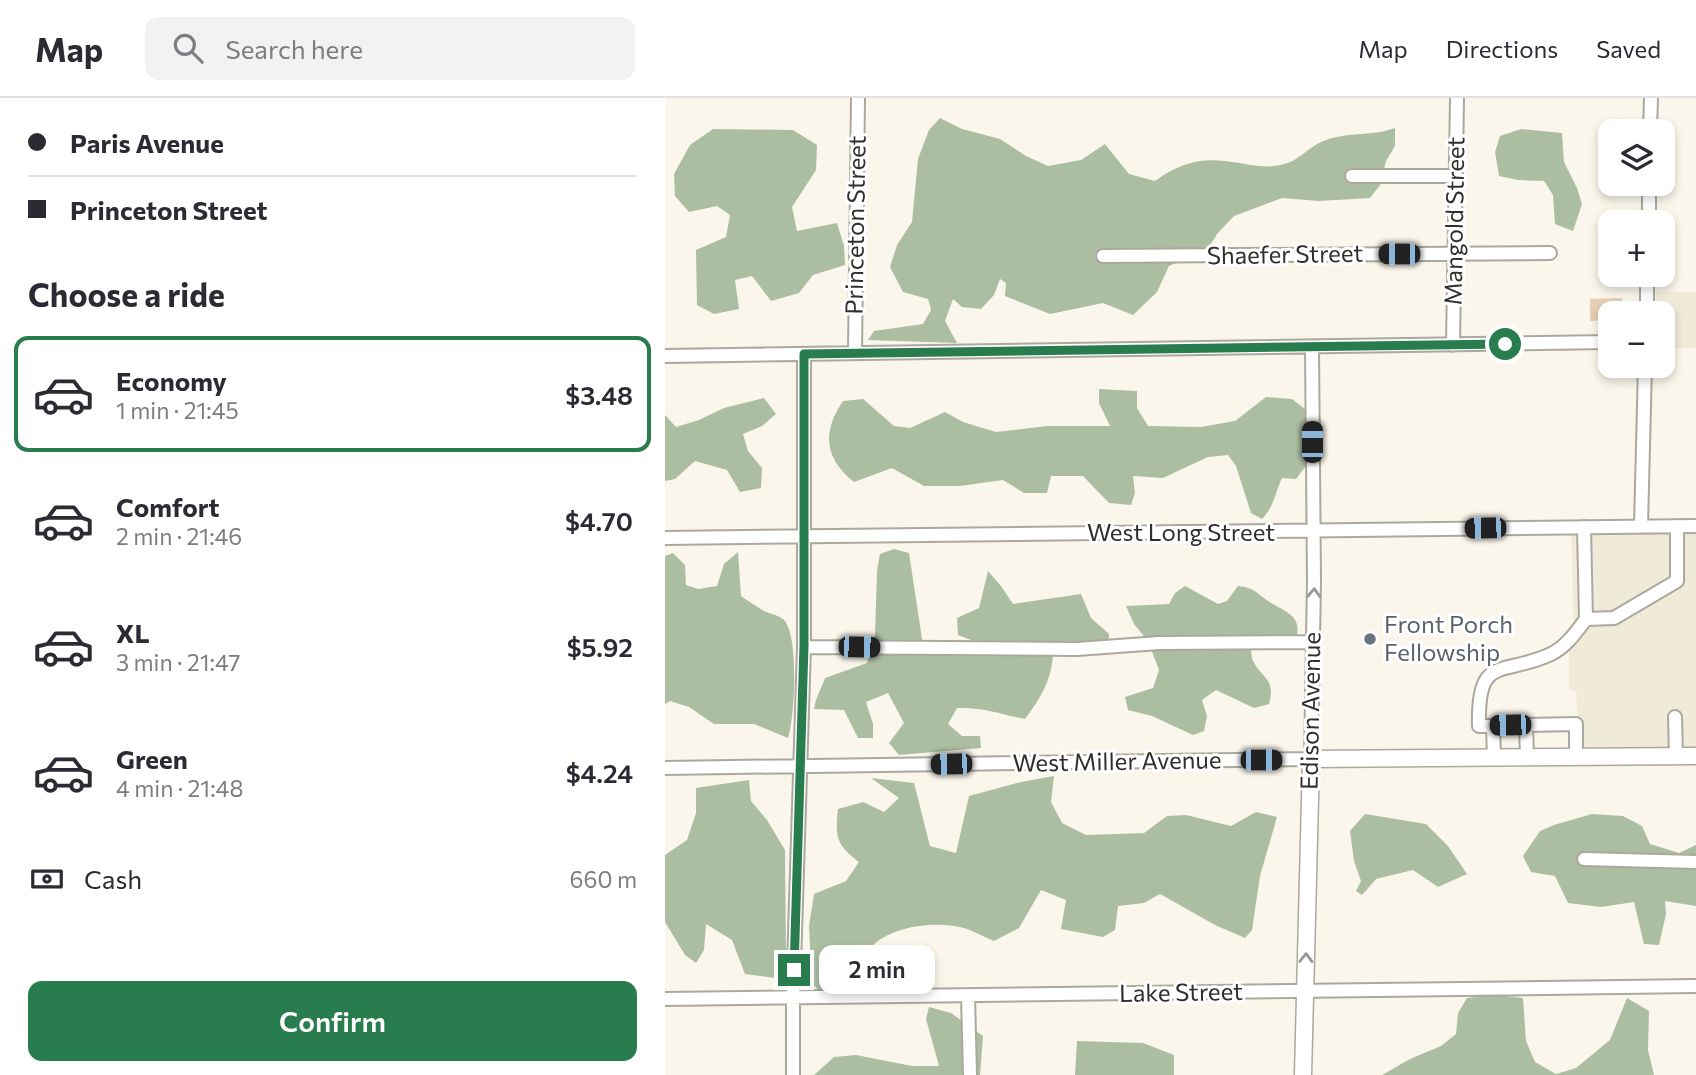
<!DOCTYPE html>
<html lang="en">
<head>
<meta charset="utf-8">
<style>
  :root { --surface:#fff; --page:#f2f2f3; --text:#2b2b33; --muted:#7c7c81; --line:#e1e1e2; --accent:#297c4d }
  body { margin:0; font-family:Commissioner,sans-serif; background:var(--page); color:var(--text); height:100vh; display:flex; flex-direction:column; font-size:26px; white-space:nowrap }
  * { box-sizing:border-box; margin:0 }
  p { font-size:23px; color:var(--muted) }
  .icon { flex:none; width:38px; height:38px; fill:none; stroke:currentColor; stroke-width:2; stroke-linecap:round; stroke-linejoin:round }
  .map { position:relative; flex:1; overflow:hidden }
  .side { display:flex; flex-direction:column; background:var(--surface); width:665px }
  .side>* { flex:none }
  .top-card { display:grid; align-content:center; height:154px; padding:0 28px; background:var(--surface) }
  .controls { position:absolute; left:933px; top:21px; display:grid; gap:14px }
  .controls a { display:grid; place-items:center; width:77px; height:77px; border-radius:14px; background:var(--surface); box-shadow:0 4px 10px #0003; font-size:35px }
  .end { position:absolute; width:32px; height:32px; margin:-16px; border:9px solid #297c4d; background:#fff; box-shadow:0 0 0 4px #fff }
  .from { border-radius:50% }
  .bubble { position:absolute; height:49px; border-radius:14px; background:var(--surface); box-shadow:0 4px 10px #0003; font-size:23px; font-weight:600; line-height:49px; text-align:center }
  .car { position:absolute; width:21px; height:42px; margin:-21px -10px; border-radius:9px; box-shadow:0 0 5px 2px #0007; background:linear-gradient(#222 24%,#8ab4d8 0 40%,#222 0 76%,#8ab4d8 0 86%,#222 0) }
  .top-card b { display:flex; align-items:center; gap:24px; height:66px; font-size:26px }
  .top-card b+b { border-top:2px solid var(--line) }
  .top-card i { width:18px; height:18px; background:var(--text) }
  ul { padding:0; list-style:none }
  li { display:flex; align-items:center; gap:21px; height:116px; margin:0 14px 10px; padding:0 14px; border:4px solid transparent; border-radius:14px }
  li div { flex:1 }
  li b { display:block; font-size:26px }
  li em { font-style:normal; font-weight:600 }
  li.on { border-color:var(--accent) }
  li>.icon { width:63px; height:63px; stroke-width:1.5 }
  h2 { padding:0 28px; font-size:32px; line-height:84px }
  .pay { display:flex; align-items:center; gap:18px; height:77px; padding:0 28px; font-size:26px }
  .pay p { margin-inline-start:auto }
  .cta { display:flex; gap:14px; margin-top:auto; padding:14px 28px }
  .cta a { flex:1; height:80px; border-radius:14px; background:var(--accent); color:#fff; font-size:28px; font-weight:600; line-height:80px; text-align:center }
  header { display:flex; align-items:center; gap:42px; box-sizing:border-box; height:98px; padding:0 35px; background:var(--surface); border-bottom:2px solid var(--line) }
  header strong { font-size:33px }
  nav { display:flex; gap:38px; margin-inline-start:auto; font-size:24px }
  .search { width:490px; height:63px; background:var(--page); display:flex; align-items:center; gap:18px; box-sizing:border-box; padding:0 24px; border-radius:14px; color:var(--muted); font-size:26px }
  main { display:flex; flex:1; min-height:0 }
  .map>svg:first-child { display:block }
  .built { fill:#f0ead8 }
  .forest { fill:#abbea2 }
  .building { fill:#e7ceb5 }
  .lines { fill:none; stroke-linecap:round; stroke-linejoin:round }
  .minor-casing { stroke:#aba89e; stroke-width:16 }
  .major-casing { stroke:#aba89e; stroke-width:19 }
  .minor { stroke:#fff; stroke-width:12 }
  .major { stroke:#fff; stroke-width:16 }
  .oneway { stroke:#989795 }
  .route { stroke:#297c4d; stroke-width:9 }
  .worship-dot { fill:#6b7280; stroke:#fff; stroke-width:2.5 }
  .labels { text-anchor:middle; stroke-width:6; stroke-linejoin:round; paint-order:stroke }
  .street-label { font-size:24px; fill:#312f2b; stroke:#fff }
  .worship-label { font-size:24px; fill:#5b616d; stroke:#fff; text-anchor:start }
</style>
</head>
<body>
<header>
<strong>Map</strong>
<div class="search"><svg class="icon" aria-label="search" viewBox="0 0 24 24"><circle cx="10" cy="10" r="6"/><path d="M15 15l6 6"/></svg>Search here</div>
<nav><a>Map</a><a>Directions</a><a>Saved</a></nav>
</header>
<main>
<section class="side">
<div class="top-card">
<b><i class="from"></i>Paris Avenue</b>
<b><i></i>Princeton Street</b>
</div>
<h2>Choose a ride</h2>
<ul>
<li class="on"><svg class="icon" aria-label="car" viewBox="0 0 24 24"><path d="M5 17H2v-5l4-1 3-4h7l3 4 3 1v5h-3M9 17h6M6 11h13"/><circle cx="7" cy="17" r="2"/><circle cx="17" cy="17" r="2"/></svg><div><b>Economy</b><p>1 min · 21:45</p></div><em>$3.48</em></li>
<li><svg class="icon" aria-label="car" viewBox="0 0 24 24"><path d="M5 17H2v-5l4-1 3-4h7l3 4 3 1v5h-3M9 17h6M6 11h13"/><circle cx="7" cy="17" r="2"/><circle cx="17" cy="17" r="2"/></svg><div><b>Comfort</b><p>2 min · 21:46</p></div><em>$4.70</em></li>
<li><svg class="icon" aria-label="car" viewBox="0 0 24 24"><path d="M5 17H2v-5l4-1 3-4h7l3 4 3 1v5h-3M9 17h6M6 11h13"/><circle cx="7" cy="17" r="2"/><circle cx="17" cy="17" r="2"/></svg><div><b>XL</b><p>3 min · 21:47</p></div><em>$5.92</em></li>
<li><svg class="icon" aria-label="car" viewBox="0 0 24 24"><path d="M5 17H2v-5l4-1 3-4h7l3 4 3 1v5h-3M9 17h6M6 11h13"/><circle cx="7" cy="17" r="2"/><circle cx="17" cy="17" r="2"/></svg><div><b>Green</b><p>4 min · 21:48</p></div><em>$4.24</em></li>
</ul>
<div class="pay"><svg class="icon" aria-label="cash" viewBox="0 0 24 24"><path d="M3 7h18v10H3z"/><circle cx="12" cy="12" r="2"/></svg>Cash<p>660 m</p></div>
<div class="cta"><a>Confirm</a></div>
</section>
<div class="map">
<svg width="1031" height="977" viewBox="0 0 1031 977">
  <rect width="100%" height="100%" fill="#faf6eb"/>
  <path class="built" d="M991 194H1031V250H998V215H990Z
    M1031 428V658L915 659 911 593 904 592V546L909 543 906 429Z"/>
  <path class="forest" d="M275 20 297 31 335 41 361 58 383 68 416 62 440 46 464 76 490 83C512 67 532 60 560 63 581 65 598 72 619 66 633 63 643 50 656 44 680 33 706 39 730 30V48L721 63 715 87 705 100 654 103 617 100 569 118 552 136 543 151 504 168 492 194 468 217 438 205 385 216 340 198 341 185 335 181 329 197 316 211 297 209 288 201 280 223 292 245 203 242 209 233 258 226 266 212 263 201 238 194 225 169 232 147 247 124 253 61 264 32Z
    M48 31 128 32 152 47 151 72 127 109 132 133 172 125 179 148 180 167 148 177 134 195 106 203 87 178 70 182 74 211 49 216 32 207 31 152 61 139 65 117 52 108 24 114 10 98 9 76 25 47Z
    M856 31 897 35 899 64 912 90 917 106 908 133 890 126 888 97 879 83 853 82 834 78 830 54 835 38Z
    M434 291 472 293V310L483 328 536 329 570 323 601 299 627 301 640 311 641 368 631 381 617 380C610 395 609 409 597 421L586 415 571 368 563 357 543 359 498 380 468 378 470 395 466 407 444 405 418 378H386L382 395H359L338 382 295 388H259L227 370 189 384C159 360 157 334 178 303L198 301 229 328 245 330 280 314 298 324 331 334 382 328H445L434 305Z
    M99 300 111 316 97 328 78 336 83 353 97 370 96 390 75 394 62 372 30 363 10 381 0 383V317L11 329 34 322 59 310Z
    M229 451 244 455 259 554 281 558H329L334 544 306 542 293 537 292 520 314 510 323 473 336 488 348 506 416 496 426 520 444 536 443 553 407 554 388 558C386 583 375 601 360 621 335 616 318 609 292 610L283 626 297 638H315L316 650 234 657 224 645 239 625 223 595 201 604 208 626V640H193L179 612 149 611 151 602 160 580 202 565 210 537 212 473 215 456Z
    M73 454 76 498C83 503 91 508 99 513 105 516 114 517 119 522 134 537 130 619 123 640L89 626H49L24 609 5 603 0 606V458L8 455 20 467 21 487 33 491 52 488 59 466Z
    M520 488 553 506 562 503 573 488C590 490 590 494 603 503 619 514 640 517 630 544L585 545C586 550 586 558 588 563 597 581 611 580 604 606L589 610 551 592 537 602 542 618 539 633 528 637 487 618 463 612 460 599 488 590 494 572 483 543 469 526 461 508 504 506 510 495Z
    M389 678 386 704 397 725 421 737 479 735 502 718 521 717 566 728 591 714 612 719 595 778 587 832 580 840 550 827 495 796 479 805 453 808 450 832 438 839 396 831 401 802 376 792 354 830 329 843C319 839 309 833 299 830 271 823 232 827 209 846 203 850 185 889 179 898L155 893 147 886 144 828 149 796 181 783 194 764C171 746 170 739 173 711L198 704 219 714 234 700 206 680 249 685 265 748 291 755 304 698 356 684Z
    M84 682 86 703 102 722 120 752 121 863 110 880 80 876 67 842 41 826 39 852 31 865 20 857 0 824V757L22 742 31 715V690Z
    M700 716 761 726 783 748 802 776 773 789 748 772 711 781 697 797 691 793 696 783 689 763 685 733Z
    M927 716 958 718 977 728 985 746 1014 755 1031 747V808L1000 803 1001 816 994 847 979 846 969 804 936 809 903 805 890 778 866 774 858 758 875 733 889 727Z
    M830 897 858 900 861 943 870 964 891 976 911 970 945 942 962 900 984 913 983 952 989 977H717L745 961 776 948 791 936 793 915 802 900Z
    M264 909 286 915 318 938 315 977H149L169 959 191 957 247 968H274L261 921Z
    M412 943 478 945 509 957V977H410Z"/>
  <path class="building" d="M957 200V215H945V222L925 223V201Z"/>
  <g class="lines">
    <g class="minor-casing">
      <path id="minor" d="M985 33 986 0
        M687 78H790
        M984 124V86
        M438 158 885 155
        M982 215V177
        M788 247 792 0
        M190 255 193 0
        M0 258 945 244
        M976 428 980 268
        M0 440 1031 428
        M921 521 949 520 1012 483V428
        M139 549 412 551 494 545 647 544
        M1010 619 1011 658
        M861 627 911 626V659
        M828 628 861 627 862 659
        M829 660 828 628H814C812 555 837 579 886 556 901 549 911 534 921 521L919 429
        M0 670 646 661 649 482 647 249
        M919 761 1031 764
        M303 898 305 977
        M0 901 1031 888
        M128 977V899L139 549V256"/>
    </g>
    <g class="major-casing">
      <path id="major" d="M638 977 646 661 1031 658"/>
    </g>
    <use href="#minor" class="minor"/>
    <use href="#major" class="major"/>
  </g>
  <defs><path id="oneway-chevron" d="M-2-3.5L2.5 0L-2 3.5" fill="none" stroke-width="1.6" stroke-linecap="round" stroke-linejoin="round" transform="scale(1.75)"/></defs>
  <g class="oneway">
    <use href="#oneway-chevron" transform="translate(649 495) rotate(-88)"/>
    <use href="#oneway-chevron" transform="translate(641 860) rotate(-89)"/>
  </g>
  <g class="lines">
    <path class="route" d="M129 872 139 548V256L840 246"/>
  </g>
  <circle class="worship-dot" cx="705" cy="541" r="7"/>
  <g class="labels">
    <g class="street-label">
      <text transform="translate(790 123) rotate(-89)" y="8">Mangold Street</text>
      <text transform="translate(191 127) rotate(-89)" y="8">Princeton Street</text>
      <text transform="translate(620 157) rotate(-1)" y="8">Shaefer Street</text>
      <text x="516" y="443">West Long Street</text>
      <text transform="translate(646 613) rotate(-89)" y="8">Edison Avenue</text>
      <text transform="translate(452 664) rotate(-1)" y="8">West Miller Avenue</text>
      <text transform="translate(516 895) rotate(-1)" y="8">Lake Street</text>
    </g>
    <g class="worship-label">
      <text x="719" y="535">Front Porch<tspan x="719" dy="28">Fellowship</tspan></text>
    </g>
  </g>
</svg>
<div class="controls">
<a><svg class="icon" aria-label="layers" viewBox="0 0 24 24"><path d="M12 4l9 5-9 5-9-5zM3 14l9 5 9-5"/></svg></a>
<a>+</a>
<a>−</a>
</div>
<i class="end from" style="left:840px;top:246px"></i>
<i class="end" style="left:129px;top:872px"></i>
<div class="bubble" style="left:154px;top:847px;width:116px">2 min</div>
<i class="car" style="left:734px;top:156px;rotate:270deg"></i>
<i class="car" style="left:647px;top:344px;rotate:0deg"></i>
<i class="car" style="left:820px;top:430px;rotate:269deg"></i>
<i class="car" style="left:194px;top:549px;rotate:91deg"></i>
<i class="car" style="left:845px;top:627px;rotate:269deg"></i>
<i class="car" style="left:596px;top:662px;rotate:90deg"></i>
<i class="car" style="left:286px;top:666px;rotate:269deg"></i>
</div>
</main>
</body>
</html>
